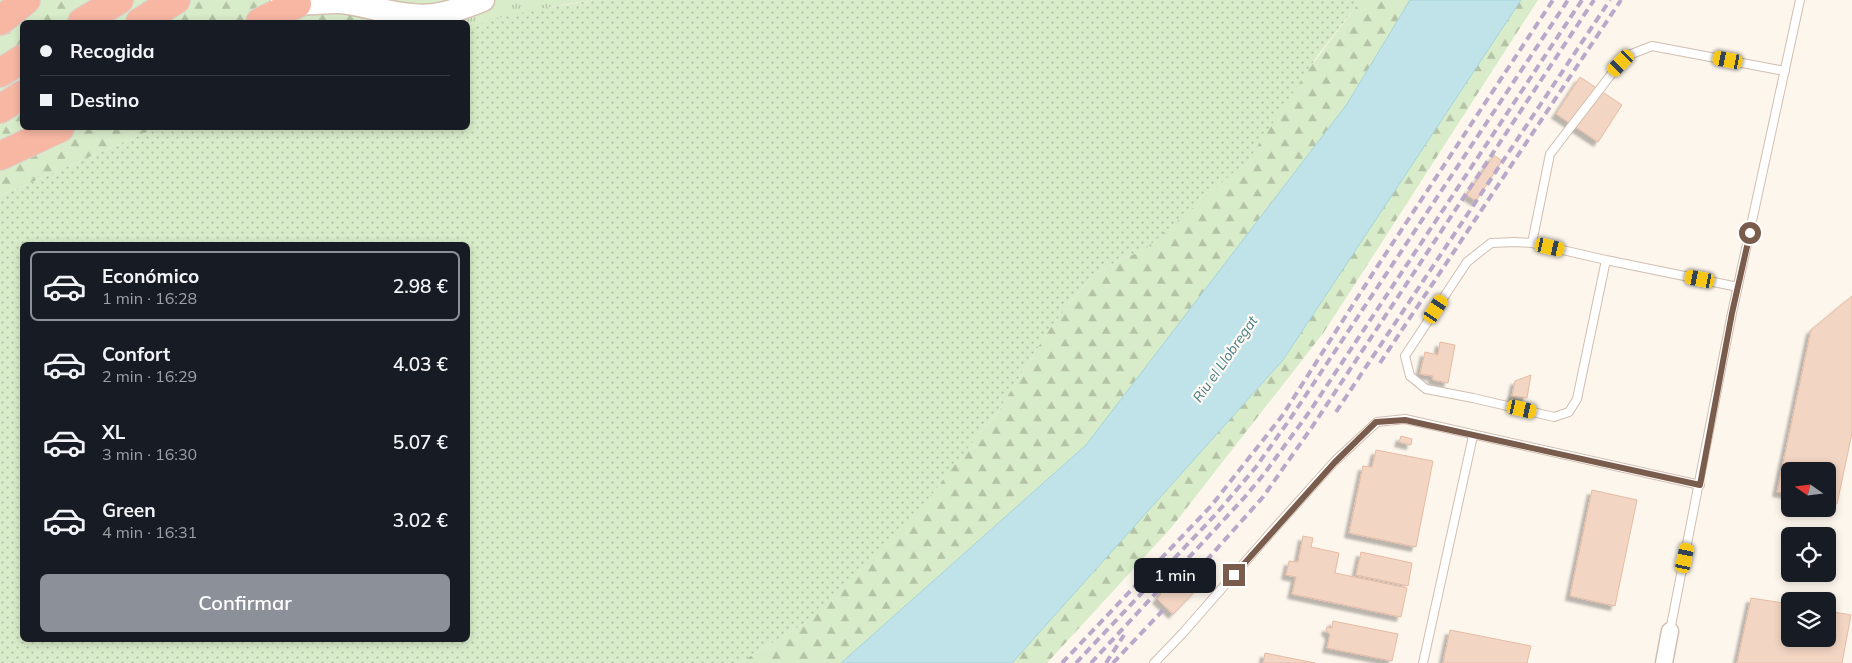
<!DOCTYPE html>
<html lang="es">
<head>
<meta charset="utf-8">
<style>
  :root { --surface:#171b24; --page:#20242c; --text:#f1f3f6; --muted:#9ea1a6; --line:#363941; --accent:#8c9099 }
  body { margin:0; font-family:Mulish,sans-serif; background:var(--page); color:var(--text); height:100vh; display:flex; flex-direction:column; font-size:19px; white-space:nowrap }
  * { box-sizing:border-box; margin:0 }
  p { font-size:16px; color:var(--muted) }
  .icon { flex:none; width:28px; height:28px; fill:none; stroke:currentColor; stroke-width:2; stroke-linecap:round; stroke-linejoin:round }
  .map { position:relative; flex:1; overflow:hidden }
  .panel { position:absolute; left:20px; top:242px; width:450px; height:400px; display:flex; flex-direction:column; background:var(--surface); border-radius:8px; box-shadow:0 2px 8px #0003 }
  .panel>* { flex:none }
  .guide { position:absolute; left:20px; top:20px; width:450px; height:110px; border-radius:8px; box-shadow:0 2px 8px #0003; display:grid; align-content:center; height:110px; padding:0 20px; background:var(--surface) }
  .needle { width:32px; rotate:284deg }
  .controls { position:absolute; left:1781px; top:462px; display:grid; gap:10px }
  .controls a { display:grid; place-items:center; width:55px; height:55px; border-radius:8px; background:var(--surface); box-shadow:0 2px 8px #0003; font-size:25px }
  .end { position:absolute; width:22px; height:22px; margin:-11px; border:6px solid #7a5c4d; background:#fff; box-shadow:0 0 0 2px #fff }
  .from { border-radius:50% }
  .bubble { position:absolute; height:35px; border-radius:8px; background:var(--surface); box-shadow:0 2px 8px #0003; font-size:16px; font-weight:600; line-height:35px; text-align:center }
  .car { position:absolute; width:15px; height:30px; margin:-15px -8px; border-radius:6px; box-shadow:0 0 4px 1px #0007; background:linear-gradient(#f5c518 24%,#345 0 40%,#f5c518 0 76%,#345 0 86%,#f5c518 0) }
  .guide b { display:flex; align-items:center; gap:18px; height:48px; font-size:19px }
  .guide b+b { border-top:1px solid var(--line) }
  .guide i { width:12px; height:12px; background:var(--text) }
  ul { padding:9px 0 0; list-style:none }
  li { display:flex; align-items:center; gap:15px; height:70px; margin:0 10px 8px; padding:0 10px; border:2px solid transparent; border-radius:8px }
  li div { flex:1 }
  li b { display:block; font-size:19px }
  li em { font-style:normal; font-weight:600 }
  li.on { border-color:var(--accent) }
  li>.icon { width:45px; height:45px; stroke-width:1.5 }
  .cta { display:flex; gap:10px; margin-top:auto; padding:10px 20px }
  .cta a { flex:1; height:58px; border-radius:8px; background:var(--accent); color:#fff; font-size:20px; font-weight:600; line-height:58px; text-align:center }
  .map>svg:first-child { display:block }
  .grass { fill:url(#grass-tufts) }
  .forest { fill:url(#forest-firs) }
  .garden { fill:url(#garden-dots); fill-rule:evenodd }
  .water { fill:#bfe3e8; stroke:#a5d3da }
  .building { fill:#f3d5c3; stroke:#e6bba3; filter:url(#shadow) }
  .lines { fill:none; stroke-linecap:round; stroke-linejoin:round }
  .service-casing { stroke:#d1beb0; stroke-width:10 }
  .minor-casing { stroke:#d1beb0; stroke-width:19 }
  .secondary-casing { stroke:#d6c0b0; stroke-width:25 }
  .motorway-casing { stroke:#dad1cd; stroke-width:30 }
  .service { stroke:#fff; stroke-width:8 }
  .minor { stroke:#fff; stroke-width:16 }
  .secondary { stroke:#fff; stroke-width:22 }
  .motorway { stroke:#f7b7a3; stroke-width:28 }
  .rail { stroke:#b9a8c9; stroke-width:4; stroke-dasharray:8 5; stroke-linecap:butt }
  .route { stroke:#7a5c4d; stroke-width:6 }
  .labels { text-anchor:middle; stroke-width:4.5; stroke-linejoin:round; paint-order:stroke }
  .water-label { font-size:14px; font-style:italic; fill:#437c86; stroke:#fffaf3 }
</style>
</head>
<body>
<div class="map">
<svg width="1852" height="663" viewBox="0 0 1852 663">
  <defs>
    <pattern id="grass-tufts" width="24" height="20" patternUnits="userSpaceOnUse" patternTransform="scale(1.25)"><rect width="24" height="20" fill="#d8ecc9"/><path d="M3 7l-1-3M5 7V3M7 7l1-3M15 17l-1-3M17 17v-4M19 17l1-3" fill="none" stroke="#b4c2a5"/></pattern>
    <pattern id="forest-firs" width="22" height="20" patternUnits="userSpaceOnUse" patternTransform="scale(1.25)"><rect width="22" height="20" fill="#d8ecc9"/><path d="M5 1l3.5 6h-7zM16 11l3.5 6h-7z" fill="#b4c2a5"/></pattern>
    <pattern id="garden-dots" width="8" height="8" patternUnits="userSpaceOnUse" patternTransform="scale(1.25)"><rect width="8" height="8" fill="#d8ecc9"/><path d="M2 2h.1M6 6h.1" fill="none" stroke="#b4c2a5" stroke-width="1.8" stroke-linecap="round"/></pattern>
    <filter id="shadow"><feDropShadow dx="-4.5" dy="4.5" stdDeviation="1" flood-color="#0004"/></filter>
  </defs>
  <rect width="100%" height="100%" fill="#fdf6ec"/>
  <path class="grass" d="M411 0H596C552 5 510 16 468 28V22H410Z"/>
  <path class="forest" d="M0 0H411L410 22H22V128H156L0 196Z
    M1361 0H1410L1347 104 1086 445 841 663H739L805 623 995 416 1048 331 1092 275 1125 257 1143 251 1311 66Z
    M1521 0H1538L1324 332 1171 528 1047 663H1012L1283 360Z"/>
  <path class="garden" d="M596 0H1361L1318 55 1249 159 1143 251 1125 257 1092 275 1048 331 995 416 981 431 908 525 805 623 739 663H0V196L156 128H468V28L503 17 539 9ZM22 245H468V640H22Z"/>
  <path class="water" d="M1410 0H1521L1283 360 1012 663H841L1086 445 1347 104Z"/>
  <path class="building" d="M1580 77 1622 105 1598 142 1556 114Z
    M1494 155 1502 161 1476 201 1467 195Z
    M1852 296V433L1837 504 1828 502V471H1790V494L1777 492 1811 330Z
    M1440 342 1455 345 1448 383 1433 380V376L1420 374 1425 352 1438 355Z
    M1531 375 1527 398 1512 396 1515 381Z
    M1401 436 1412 439 1411 445 1399 442Z
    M1376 450 1433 461 1416 547 1349 533 1363 466 1372 467Z
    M1592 490 1637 500 1615 606 1570 596Z
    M1303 536 1313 538 1311 547 1339 553 1335 573 1407 588 1401 617 1292 594 1296 577 1286 575 1289 561 1298 562Z
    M1361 552 1412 563 1408 586 1356 575Z
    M1179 572 1198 588 1173 614 1157 599 1161 594 1160 593Z
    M1751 598 1790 604V639H1828V611L1851 615 1842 663H1737Z
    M1333 621 1398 634 1392 661 1327 648 1330 635 1326 630 1327 627 1332 628Z
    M1450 630 1531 646 1527 663H1443Z
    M1265 653 1315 663H1263Z"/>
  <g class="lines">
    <g class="service-casing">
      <path id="service" d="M1532 243 1606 260 1738 287
        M1606 260 1577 399 1569 412 1554 417 1473 398 1426 389 1410 376 1405 356 1467 262 1491 243 1515 242 1532 243 1550 154 1613 72 1629 55 1652 46 1785 71
        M1670 631 1732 313 1800 0
        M1154 663 1182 634 1273 530 1335 461 1377 422 1405 419 1700 485
        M1423 663 1473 436"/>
    </g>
    <g class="minor-casing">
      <path id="minor" d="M1664 663 1670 631"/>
    </g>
    <g class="secondary-casing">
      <path id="secondary" d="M282 0C301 6 317 2 336 2 351 2 367 7 381 10 425 20 441 17 483 0"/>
    </g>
    <g class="motorway-casing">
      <path id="motorway" d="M0 21 26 0
        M82 22 119 0
        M140 22 176 0
        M260 22 297 4
        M0 73 22 59
        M0 109 22 95
        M0 156 60 128"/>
    </g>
    <use href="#service" class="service"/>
    <use href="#minor" class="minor"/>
    <use href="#secondary" class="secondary"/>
    <use href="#motorway" class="motorway"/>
    <path class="rail" d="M1380 363 1621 0
      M1336 412 1610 0
      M1189 580 1263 497 1312 427 1594 0
      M1062 663 1211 506 1282 416 1375 270 1553 0
      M1076 663 1216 514 1256 467 1290 419 1568 0
      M1091 663 1244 498 1264 474 1310 411 1582 0
      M1106 663 1124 635
      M1113 663 1166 607"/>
  </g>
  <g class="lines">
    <path class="route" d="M1234 575 1335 462 1376 422 1405 420 1700 485 1732 313 1750 233"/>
  </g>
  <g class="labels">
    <g class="water-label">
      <text transform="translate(1225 359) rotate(-55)" y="5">Riu el Llobregat</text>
    </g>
  </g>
</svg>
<div class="controls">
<a><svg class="needle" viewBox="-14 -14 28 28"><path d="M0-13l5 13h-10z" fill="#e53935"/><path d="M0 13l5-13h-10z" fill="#9ea1a6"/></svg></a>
<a><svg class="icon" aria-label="locate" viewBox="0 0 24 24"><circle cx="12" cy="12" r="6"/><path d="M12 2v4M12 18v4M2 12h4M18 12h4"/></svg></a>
<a><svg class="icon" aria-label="layers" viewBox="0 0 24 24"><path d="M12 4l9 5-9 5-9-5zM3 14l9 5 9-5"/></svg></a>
</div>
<i class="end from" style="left:1750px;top:233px"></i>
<i class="end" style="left:1234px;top:575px"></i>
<div class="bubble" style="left:1134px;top:558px;width:82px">1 min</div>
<i class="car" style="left:1728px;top:60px;rotate:281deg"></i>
<i class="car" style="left:1621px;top:63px;rotate:224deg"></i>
<i class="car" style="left:1550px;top:247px;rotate:103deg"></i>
<i class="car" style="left:1700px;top:279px;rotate:281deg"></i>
<i class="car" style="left:1436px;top:309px;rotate:33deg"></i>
<i class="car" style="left:1522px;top:409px;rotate:103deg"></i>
<i class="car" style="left:1685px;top:558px;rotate:12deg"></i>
<div class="guide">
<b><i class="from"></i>Recogida</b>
<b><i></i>Destino</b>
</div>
<section class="panel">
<ul>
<li class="on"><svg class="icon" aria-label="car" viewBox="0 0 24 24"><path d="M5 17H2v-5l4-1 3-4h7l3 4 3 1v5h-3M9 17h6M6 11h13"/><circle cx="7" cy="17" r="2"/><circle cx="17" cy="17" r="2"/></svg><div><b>Económico</b><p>1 min · 16:28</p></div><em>2.98 €</em></li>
<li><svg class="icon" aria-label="car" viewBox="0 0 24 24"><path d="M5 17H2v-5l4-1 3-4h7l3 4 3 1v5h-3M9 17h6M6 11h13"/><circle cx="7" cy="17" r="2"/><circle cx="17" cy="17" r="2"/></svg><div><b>Confort</b><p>2 min · 16:29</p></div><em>4.03 €</em></li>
<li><svg class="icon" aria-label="car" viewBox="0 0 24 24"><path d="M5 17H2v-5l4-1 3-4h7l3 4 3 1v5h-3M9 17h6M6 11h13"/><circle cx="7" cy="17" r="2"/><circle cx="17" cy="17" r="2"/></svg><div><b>XL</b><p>3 min · 16:30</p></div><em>5.07 €</em></li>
<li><svg class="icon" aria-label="car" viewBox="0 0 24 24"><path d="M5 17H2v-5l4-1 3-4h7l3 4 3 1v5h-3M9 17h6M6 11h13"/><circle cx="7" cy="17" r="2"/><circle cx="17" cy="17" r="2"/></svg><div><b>Green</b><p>4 min · 16:31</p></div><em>3.02 €</em></li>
</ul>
<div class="cta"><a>Confirmar</a></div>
</section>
</div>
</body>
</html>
